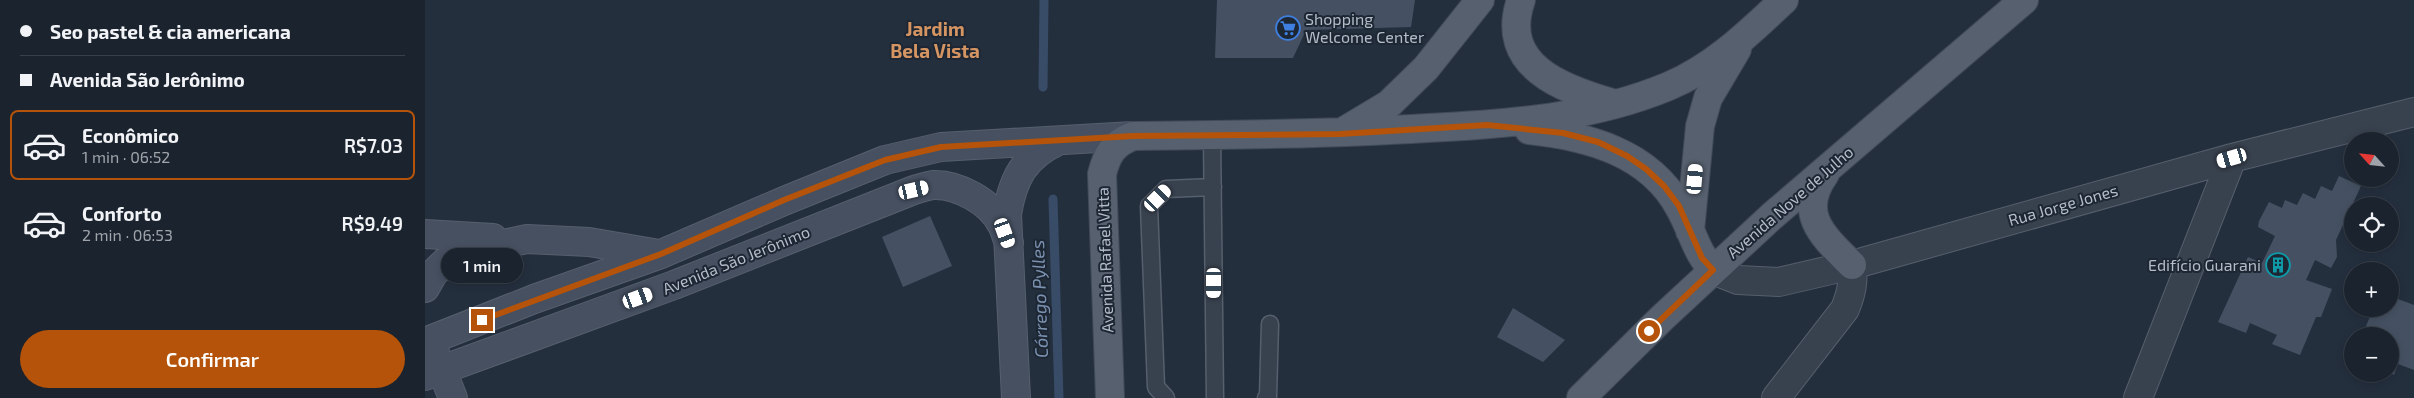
<!DOCTYPE html>
<html lang="pt">
<head>
<meta charset="utf-8">
<style>
  :root { --surface:#1b232e; --page:#242b36; --text:#f1f3f6; --muted:#a0a4aa; --line:#39404a; --accent:#b45309 }
  body { margin:0; font-family:"Exo 2",sans-serif; background:var(--page); color:var(--text); height:100vh; display:flex; flex-direction:column; font-size:19px; white-space:nowrap }
  * { box-sizing:border-box; margin:0 }
  p { font-size:16px; color:var(--muted) }
  .icon { flex:none; width:28px; height:28px; fill:none; stroke:currentColor; stroke-width:2; stroke-linecap:round; stroke-linejoin:round }
  .map { position:relative; flex:1; overflow:hidden }
  .details { display:flex; flex-direction:column; background:var(--surface); width:425px }
  .details>* { flex:none }
  .top-card { display:grid; align-content:center; height:110px; padding:0 20px; background:var(--surface) }
  .needle { width:32px; rotate:297deg }
  .controls { position:absolute; left:1919px; top:132px; display:grid; gap:10px }
  .controls a { display:grid; place-items:center; width:55px; height:55px; border-radius:50%; background:var(--surface); box-shadow:0 2px 8px #0003,0 0 0 1px var(--line); font-size:25px }
  .end { position:absolute; width:22px; height:22px; margin:-11px; border:6px solid #b45309; background:#fff; box-shadow:0 0 0 2px #fff }
  .from { border-radius:50% }
  .bubble { position:absolute; height:35px; border-radius:18px; background:var(--surface); box-shadow:0 2px 8px #0003,0 0 0 1px var(--line); font-size:16px; font-weight:600; line-height:35px; text-align:center }
  .car { position:absolute; width:15px; height:30px; margin:-15px -8px; border-radius:6px; box-shadow:0 0 4px 1px #0007; background:linear-gradient(#fff 24%,#345 0 40%,#fff 0 76%,#345 0 86%,#fff 0) }
  .top-card b { display:flex; align-items:center; gap:18px; height:48px; font-size:19px }
  .top-card b+b { border-top:1px solid var(--line) }
  .top-card i { width:12px; height:12px; background:var(--text) }
  ul { padding:0; list-style:none }
  li { display:flex; align-items:center; gap:15px; height:70px; margin:0 10px 8px; padding:0 10px; border:2px solid transparent; border-radius:8px }
  li div { flex:1 }
  li b { display:block; font-size:19px }
  li em { font-style:normal; font-weight:600 }
  li.active { border-color:var(--accent) }
  li>.icon { width:45px; height:45px; stroke-width:1.5 }
  .primary-button { display:flex; gap:10px; margin-top:auto; padding:10px 20px }
  .primary-button a { flex:1; height:58px; border-radius:30px; background:var(--accent); color:#fff; font-size:20px; font-weight:600; line-height:58px; text-align:center }
  main { display:flex; flex:1; min-height:0 }
  .map>svg:first-child { display:block }
  .lines { fill:none; stroke-linecap:round; stroke-linejoin:round }
  .stream { stroke:#394c67; stroke-width:9 }
  .building { fill:#455162 }
  .lane-casing { stroke:#565f6c; stroke-width:19 }
  .street-casing { stroke:#565f6c; stroke-width:30 }
  .secondary-casing { stroke:#565f6c; stroke-width:30 }
  .primary-casing { stroke:#414a57; stroke-width:30 }
  .lane { stroke:#38414e; stroke-width:16 }
  .street { stroke:#38414e; stroke-width:28 }
  .secondary { stroke:#465061; stroke-width:28 }
  .primary { stroke:#56606e; stroke-width:28 }
  .route { stroke:#b45309; stroke-width:6 }
  .labels { text-anchor:middle; stroke-width:4; stroke-linejoin:round; paint-order:stroke }
  .poi-label { font-size:16px; fill:#b4bcc9; stroke:#1d2633; text-anchor:start }
  .street-label { font-size:16px; fill:#b4bcc9; stroke:#1d2633 }
  .water-label { font-size:18px; font-style:italic; fill:#7c92b1; stroke:#1d2633 }
  .quarter-label { font-size:19px; font-weight:bold; fill:#d59563; stroke:#1d2633 }
</style>
</head>
<body>
<main>
<section class="details">
<div class="top-card">
<b><i class="from"></i>Seo pastel &amp; cia americana</b>
<b><i></i>Avenida São Jerônimo</b>
</div>
<ul>
<li class="active"><svg class="icon" aria-label="car" viewBox="0 0 24 24"><path d="M5 17H2v-5l4-1 3-4h7l3 4 3 1v5h-3M9 17h6M6 11h13"/><circle cx="7" cy="17" r="2"/><circle cx="17" cy="17" r="2"/></svg><div><b>Econômico</b><p>1 min · 06:52</p></div><em>R$7.03</em></li>
<li><svg class="icon" aria-label="car" viewBox="0 0 24 24"><path d="M5 17H2v-5l4-1 3-4h7l3 4 3 1v5h-3M9 17h6M6 11h13"/><circle cx="7" cy="17" r="2"/><circle cx="17" cy="17" r="2"/></svg><div><b>Conforto</b><p>2 min · 06:53</p></div><em>R$9.49</em></li>
</ul>
<div class="primary-button"><a>Confirmar</a></div>
</section>
<div class="map">
<svg width="1989" height="398" viewBox="0 0 1989 398">
  <rect width="100%" height="100%" fill="#242f3e"/>
  <g class="lines">
    <path class="stream" d="M618 87 619 0
      M628 199 634 398"/>
  </g>
  <path class="building" d="M792 0H990L986 27 881 30 868 58H790Z
    M1914 176 1936 186 1911 240 1912 257 1906 268 1890 260 1881 280 1907 289 1896 317H1891L1875 355 1847 344 1852 335 1825 323 1821 333 1793 322 1823 257 1837 263 1850 236 1833 227 1834 221 1844 202 1857 208 1860 200 1872 205 1878 193 1890 199 1896 186 1907 191Z
    M505 216 527 266 478 287 457 237Z
    M1965 296 1989 305V370L1973 364 1969 375 1965 373V336H1937L1948 309H1965Z
    M1088 308 1140 340 1118 362 1072 337Z"/>
  <g class="lines">
    <g class="lane-casing">
      <path id="lane" d="M787 136 790 398
        M741 398 731 387 724 206 741 189 788 187
        M841 398 843 396 845 324"/>
    </g>
    <g class="street-casing">
      <path id="street" d="M1288 270 1313 280 1354 282 1427 265 1807 158 1989 112
        M1351 398 1420 309C1426 294 1429 282 1427 265
        M1713 398 1807 158"/>
    </g>
    <g class="secondary-casing">
      <path id="secondary" d="M0 234 68 238
        M0 288 8 274 20 262 40 252 102 239 164 242 234 254
        M0 342 109 299 236 254 359 201 460 160 516 147 708 136
        M10 353 28 398
        M0 376 249 285 489 190C495 188 502 186 508 185 533 184 566 202 577 225 580 230 581 237 584 243
        M591 398 582 214C588 178 599 157 633 141"/>
    </g>
    <g class="primary-casing">
      <path id="primary" d="M1096 0C1073 66 1138 89 1187 103
        M1104 130C1161 136 1224 152 1254 207 1267 229 1270 251 1288 270
        M919 131 964 104 1001 68 1055 0
        M1400 174C1371 214 1399 237 1427 265
        M1265 231 1275 126 1283 98 1312 49
        M685 398 677 174C682 154 688 144 708 136 806 135 905 134 1003 128 1084 124 1168 118 1244 86 1288 68 1325 32 1359 0
        M1156 398 1237 318 1347 216 1599 0"/>
    </g>
    <use href="#lane" class="lane"/>
    <use href="#street" class="street"/>
    <use href="#secondary" class="secondary"/>
    <use href="#primary" class="primary"/>
  </g>
  <g class="lines">
    <path class="route" d="M57 320 236 254 359 200 460 160 516 147 708 136 915 134 1062 125 1138 133 1173 142 1202 156 1221 169 1239 186 1254 206 1277 258 1288 270 1224 331"/>
  </g>
  <defs>
    <g id="supermarket-ring" transform="scale(1.25)"><circle r="9.5" fill="#1d2633" stroke="#3f7fe0" stroke-width="1.5"/><path d="M-6-5.5h2.5l.6 2H6L4.5 2H-2.5L-4.4-4H-6ZM-1.5 3.2a1.3 1.3 0 1 0 .1 0ZM3 3.2a1.3 1.3 0 1 0 .1 0Z" fill="#3f7fe0"/></g>
    <g id="building-ring" transform="scale(1.25)"><circle r="9.5" fill="#1d2633" stroke="#0f9aa8" stroke-width="1.5"/><path d="M-4-6H4V6H1V3H-1V6H-4ZM-2.5-4.3h1.7v1.8h-1.7ZM.8-4.3h1.7v1.8H.8ZM-2.5-1h1.7V.8h-1.7ZM.8-1h1.7V.8H.8Z" fill="#0f9aa8"/></g>
  </defs>
  <g fill-rule="evenodd">
    <use href="#supermarket-ring" x="863" y="28"/>
    <use href="#building-ring" x="1853" y="265"/>
  </g>
  <g class="labels">
    <g class="poi-label">
      <text x="880" y="25">Shopping<tspan x="880" dy="18">Welcome Center</tspan></text>
      <text x="1836" y="271" text-anchor="end">Edifício Guarani</text>
    </g>
    <g class="street-label">
      <text transform="translate(1365 202) rotate(-41)" y="6">Avenida Nove de Julho</text>
      <text transform="translate(1638 205) rotate(-16)" y="6">Rua Jorge Jones</text>
      <text transform="translate(311 260) rotate(-22)" y="6">Avenida São Jerônimo</text>
      <text transform="translate(680 260) rotate(-92)" y="6">Avenida Rafael Vitta</text>
    </g>
    <g class="water-label">
      <text transform="translate(615 299) rotate(-92)" y="6">Córrego Pylles</text>
    </g>
    <g class="quarter-label">
      <text x="510" y="36">Jardim<tspan x="510" dy="22">Bela Vista</tspan></text>
    </g>
  </g>
</svg>
<div class="controls">
<a><svg class="needle" viewBox="-14 -14 28 28"><path d="M0-13l5 13h-10z" fill="#e53935"/><path d="M0 13l5-13h-10z" fill="#a0a4aa"/></svg></a>
<a><svg class="icon" aria-label="locate" viewBox="0 0 24 24"><circle cx="12" cy="12" r="6"/><path d="M12 2v4M12 18v4M2 12h4M18 12h4"/></svg></a>
<a>+</a>
<a>−</a>
</div>
<i class="end from" style="left:1224px;top:331px"></i>
<i class="end" style="left:57px;top:320px"></i>
<div class="bubble" style="left:16px;top:248px;width:82px">1 min</div>
<i class="car" style="left:1807px;top:158px;rotate:254deg"></i>
<i class="car" style="left:1270px;top:179px;rotate:5deg"></i>
<i class="car" style="left:489px;top:190px;rotate:77deg"></i>
<i class="car" style="left:733px;top:198px;rotate:45deg"></i>
<i class="car" style="left:580px;top:233px;rotate:160deg"></i>
<i class="car" style="left:789px;top:283px;rotate:180deg"></i>
<i class="car" style="left:213px;top:298px;rotate:70deg"></i>
</div>
</main>
</body>
</html>
